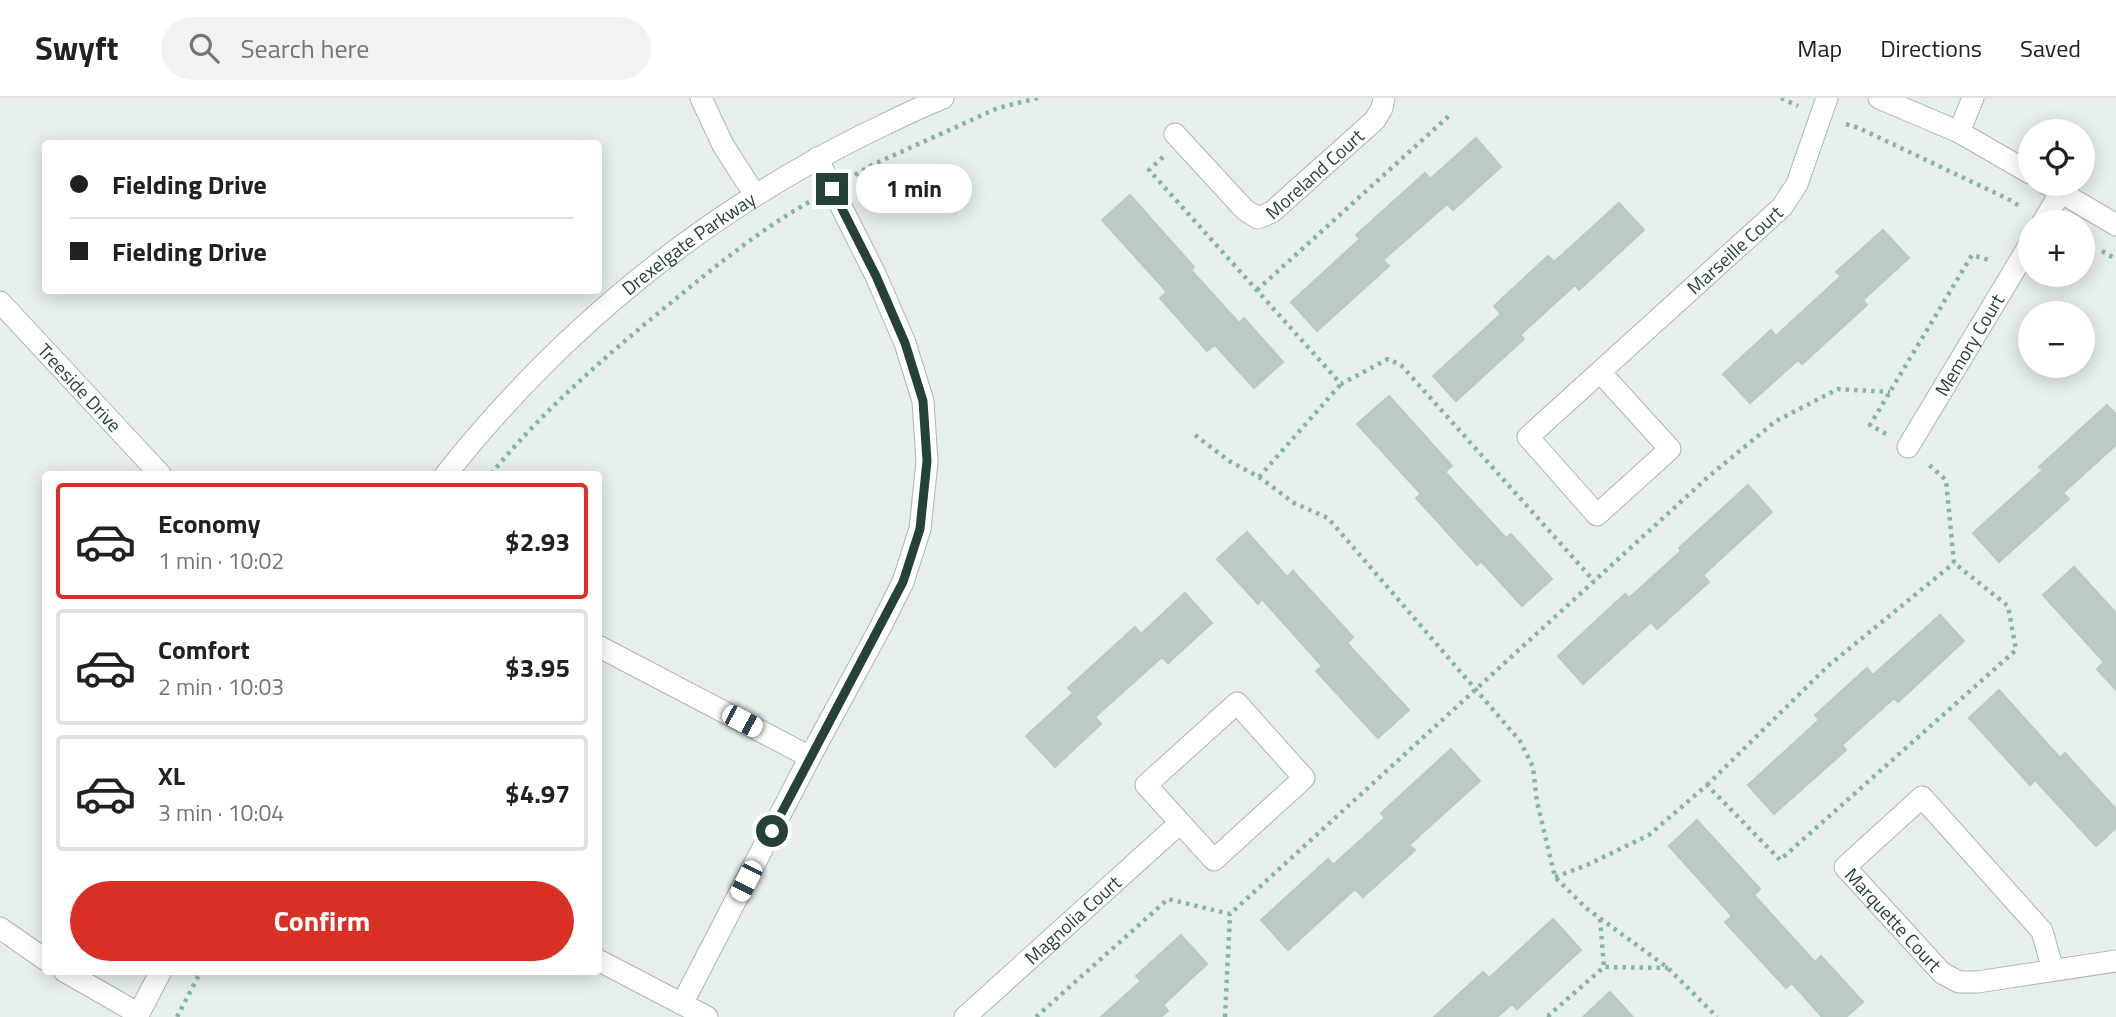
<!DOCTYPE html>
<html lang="en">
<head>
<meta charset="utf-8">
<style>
  :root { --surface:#fff; --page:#f2f2f2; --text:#202124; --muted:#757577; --line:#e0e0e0; --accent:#d93025 }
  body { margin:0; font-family:"Titillium Web",sans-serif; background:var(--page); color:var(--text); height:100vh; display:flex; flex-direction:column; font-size:26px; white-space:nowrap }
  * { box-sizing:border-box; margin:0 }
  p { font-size:23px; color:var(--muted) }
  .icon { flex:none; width:38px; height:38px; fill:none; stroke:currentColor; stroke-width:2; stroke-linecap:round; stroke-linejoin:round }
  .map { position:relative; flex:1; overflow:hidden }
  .panel { position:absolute; left:42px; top:373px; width:560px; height:504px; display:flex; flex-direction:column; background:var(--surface); border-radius:7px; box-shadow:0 4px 18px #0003 }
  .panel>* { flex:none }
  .top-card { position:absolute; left:42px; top:42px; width:560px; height:154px; border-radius:7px; box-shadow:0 4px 18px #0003; display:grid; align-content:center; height:154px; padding:0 28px; background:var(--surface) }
  .buttons { position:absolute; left:2018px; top:21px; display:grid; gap:14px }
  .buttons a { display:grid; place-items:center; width:77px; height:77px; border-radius:50%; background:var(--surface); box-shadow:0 4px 18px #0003; font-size:35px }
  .end { position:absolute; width:32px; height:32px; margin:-16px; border:9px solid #24423a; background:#fff; box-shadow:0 0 0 4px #fff }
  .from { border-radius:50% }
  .bubble { position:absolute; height:49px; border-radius:24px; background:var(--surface); box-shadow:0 4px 18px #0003; font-size:23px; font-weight:700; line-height:49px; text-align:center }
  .car { position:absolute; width:21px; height:42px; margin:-21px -10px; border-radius:9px; box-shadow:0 0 5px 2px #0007; background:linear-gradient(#fff 24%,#345 0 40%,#fff 0 76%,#345 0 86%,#fff 0) }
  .top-card b { display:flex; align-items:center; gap:24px; height:66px; font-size:26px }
  .top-card b+b { border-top:2px solid var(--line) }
  .top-card i { width:18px; height:18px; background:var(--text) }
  ul { padding:12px 0 0; list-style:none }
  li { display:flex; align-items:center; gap:21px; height:116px; margin:0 14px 10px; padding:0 14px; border:4px solid var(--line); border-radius:7px }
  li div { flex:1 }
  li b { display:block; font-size:26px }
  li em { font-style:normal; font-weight:700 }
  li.on { border-color:var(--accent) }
  li>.icon { width:63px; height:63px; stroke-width:1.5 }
  .action { display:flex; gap:14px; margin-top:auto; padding:14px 28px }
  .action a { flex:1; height:80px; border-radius:42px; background:var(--accent); color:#fff; font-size:28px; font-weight:700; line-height:80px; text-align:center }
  header { display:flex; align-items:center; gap:42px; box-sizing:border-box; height:98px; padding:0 35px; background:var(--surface); border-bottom:2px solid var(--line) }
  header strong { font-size:33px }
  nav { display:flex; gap:38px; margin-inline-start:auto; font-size:24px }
  .search { width:490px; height:63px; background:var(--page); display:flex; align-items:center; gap:18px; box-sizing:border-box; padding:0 24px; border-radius:38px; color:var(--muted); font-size:26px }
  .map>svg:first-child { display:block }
  .building { fill:#bbcac4; stroke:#b8c9c2; stroke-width:2 }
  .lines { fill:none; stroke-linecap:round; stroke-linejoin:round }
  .minor-casing { stroke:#a8b8b2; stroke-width:23 }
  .path { stroke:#86b3a5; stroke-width:4.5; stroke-dasharray:3.5 5; stroke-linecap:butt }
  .minor { stroke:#fff; stroke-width:21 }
  .route { stroke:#24423a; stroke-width:9 }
  .labels { text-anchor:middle; stroke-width:5; stroke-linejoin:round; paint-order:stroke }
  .street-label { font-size:19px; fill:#24423a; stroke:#f7fbf9 }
</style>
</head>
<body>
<header>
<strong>Swyft</strong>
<div class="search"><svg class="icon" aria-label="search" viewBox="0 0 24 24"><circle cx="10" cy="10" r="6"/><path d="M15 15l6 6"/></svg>Search here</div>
<nav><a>Map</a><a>Directions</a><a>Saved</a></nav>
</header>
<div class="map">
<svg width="2116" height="919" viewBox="0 0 2116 919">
  <rect width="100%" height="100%" fill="#e6efeb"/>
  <path class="building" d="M1476 40 1501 69 1453 112 1447 106 1383 162 1389 168 1317 233 1291 204 1360 141 1356 137 1425 75 1430 81Z
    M1130 97 1194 169 1191 172 1239 225 1244 220 1283 264 1254 290 1215 247 1207 253 1160 200 1167 194 1102 122Z
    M1619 105 1644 132 1579 192 1575 187 1520 237 1524 241 1456 303 1433 278 1501 216 1494 208 1548 158 1554 164Z
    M1883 132 1909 160 1863 202 1867 207 1802 266 1798 262 1750 305 1723 276 1771 232 1776 238 1841 178 1836 174Z
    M1389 298 1452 368 1445 374 1506 440 1511 436 1552 481 1522 508 1481 463 1477 467 1416 400 1421 396 1357 326Z
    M2107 307 2116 316V347L2063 395 2069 401 1999 464 1973 435 2043 372 2039 369Z
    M1748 387 1772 414 1703 477 1709 484 1657 531 1651 524 1583 586 1558 558 1625 496 1629 500 1681 453 1679 450Z
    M1247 434 1287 479 1293 473 1353 539 1347 545 1409 612 1378 640 1316 573 1322 568 1262 501 1258 506 1217 461Z
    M2074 469 2116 515V592L2097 571 2104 564 2043 497Z
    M1185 495 1212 525 1168 565 1162 559 1095 619 1101 626 1055 669 1026 638 1073 595 1068 590 1135 529 1141 536Z
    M1940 517 1964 543 1898 604 1894 600 1842 647 1846 652 1774 716 1748 687 1819 622 1815 617 1867 570 1873 577Z
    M1999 592 2060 660 2065 655 2116 711V730L2096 748 2035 682 2030 687 1969 620Z
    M1451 651 1480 683 1409 747 1415 752 1363 799 1355 791 1288 852 1261 822 1328 761 1333 767 1385 720 1381 715Z
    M1697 722 1760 791 1754 797 1815 864 1821 858 1863 904 1846 919H1822L1792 885 1786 890 1725 824 1732 818 1669 748Z
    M1553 821 1581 852 1517 911 1512 906 1497 919H1434L1483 874 1489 880Z
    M1181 837 1207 866 1163 907 1168 913 1161 919H1101L1141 883 1136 878Z
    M1610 894 1633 919H1583Z"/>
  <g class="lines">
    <g class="minor-casing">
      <g id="minor">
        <path d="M701 0 723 47 755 97"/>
        <path d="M1879 0 1959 34 2030 75"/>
        <path d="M1959 34 1973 0"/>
        <path id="s1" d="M1175 36 1245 112 1258 120 1272 114 1375 22 1382 10 1384 0"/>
        <path d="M2047 86 2116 127"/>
        <path d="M2043 124 2061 94"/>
        <path id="s2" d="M0 204 160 376"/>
        <path id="s3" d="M1601 275 1670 351 1597 417 1528 339 1782 109 1797 86 1827 0"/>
        <path id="s4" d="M1908 349 2030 146"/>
        <path id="s5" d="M446 376C559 234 699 119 861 38 888 25 915 11 943 0"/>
        <path d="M598 548 810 659"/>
        <path d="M1237 605 1304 680 1214 762 1146 687Z"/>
        <path d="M0 830 46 862"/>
        <path d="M598 862 707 919"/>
        <path id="s6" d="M2053 872 2042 833 1922 699 1845 769 1942 875 1959 884H1977L2116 863"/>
        <path d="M64 873 139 916"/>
        <path d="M682 906 810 659 881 528 903 484 920 431 927 364 923 303 905 245 876 178 817 60"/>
        <path d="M137 919 161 873"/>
        <path id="s7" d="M965 919 1180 725"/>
      </g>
    </g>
    <path class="path" d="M1781 0 1798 8
      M1846 26 1859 30 2010 102 2021 109
      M1163 59 1149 72 1341 286 1388 261 1401 267 1594 483
      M855 77 872 67 998 10 1038 0
      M2082 142 2091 146
      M2102 153 2116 161
      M1257 192 1451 16
      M1886 336 1870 327 1972 157 1992 163
      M1195 337 1229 363 1259 379 1294 405 1328 420 1520 643 1533 669 1537 704 1555 779 1586 810 1668 870 1717 919
      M491 376C544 311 608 256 673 203 717 167 761 131 811 103
      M1259 379 1341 286
      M1707 687 1828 568 1954 465
      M1555 779 1587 767 1649 737 1707 687 1780 762 2016 552 2008 508 1954 465 1946 382 1927 365
      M1600 821 1604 869
      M177 919 201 873
      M1036 919 1168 801 1230 816 1708 379 1776 323 1838 291 1890 294
      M1225 919 1230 816
      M1549 919V917L1604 869 1668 870"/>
    <use href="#minor" class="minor"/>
  </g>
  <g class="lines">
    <path class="route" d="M772 733 903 484 920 431 927 363 923 303 905 245 876 178 832 91"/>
  </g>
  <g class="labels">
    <g class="street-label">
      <text dy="7" stroke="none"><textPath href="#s1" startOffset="191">Moreland Court</textPath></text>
      <text dy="7" stroke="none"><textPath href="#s5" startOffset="336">Drexelgate Parkway</textPath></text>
      <text dy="7" stroke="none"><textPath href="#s3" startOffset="584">Marseille Court</textPath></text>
      <text dy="7" stroke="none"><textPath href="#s4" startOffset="119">Memory Court</textPath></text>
      <text dy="7" stroke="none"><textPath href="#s2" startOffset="117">Treeside Drive</textPath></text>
      <text dy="7" stroke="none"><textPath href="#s6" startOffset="396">Marquette Court</textPath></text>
      <text dy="7" stroke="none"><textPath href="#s7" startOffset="145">Magnolia Court</textPath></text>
    </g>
  </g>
</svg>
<div class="buttons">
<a><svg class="icon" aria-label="locate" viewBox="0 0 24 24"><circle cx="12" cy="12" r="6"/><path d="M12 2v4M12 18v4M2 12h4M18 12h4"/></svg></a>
<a>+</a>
<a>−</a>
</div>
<i class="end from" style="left:772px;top:733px"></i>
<i class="end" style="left:832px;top:91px"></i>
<div class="bubble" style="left:856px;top:66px;width:116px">1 min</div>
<i class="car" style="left:742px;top:623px;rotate:118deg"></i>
<i class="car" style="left:746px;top:783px;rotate:207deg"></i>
<div class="top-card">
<b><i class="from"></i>Fielding Drive</b>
<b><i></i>Fielding Drive</b>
</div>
<section class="panel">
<ul>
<li class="on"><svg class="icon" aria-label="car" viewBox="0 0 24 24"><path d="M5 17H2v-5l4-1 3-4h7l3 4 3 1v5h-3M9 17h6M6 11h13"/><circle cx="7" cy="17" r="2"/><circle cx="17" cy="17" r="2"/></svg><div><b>Economy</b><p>1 min · 10:02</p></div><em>$2.93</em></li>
<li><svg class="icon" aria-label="car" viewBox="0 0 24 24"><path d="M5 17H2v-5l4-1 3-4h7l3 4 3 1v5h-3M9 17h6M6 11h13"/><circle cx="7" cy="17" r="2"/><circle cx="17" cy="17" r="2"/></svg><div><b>Comfort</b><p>2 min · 10:03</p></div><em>$3.95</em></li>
<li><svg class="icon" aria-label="car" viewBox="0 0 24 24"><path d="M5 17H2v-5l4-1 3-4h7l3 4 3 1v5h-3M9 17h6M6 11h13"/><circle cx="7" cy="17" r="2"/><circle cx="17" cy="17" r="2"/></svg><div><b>XL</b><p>3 min · 10:04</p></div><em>$4.97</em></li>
</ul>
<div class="action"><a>Confirm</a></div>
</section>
</div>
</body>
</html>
